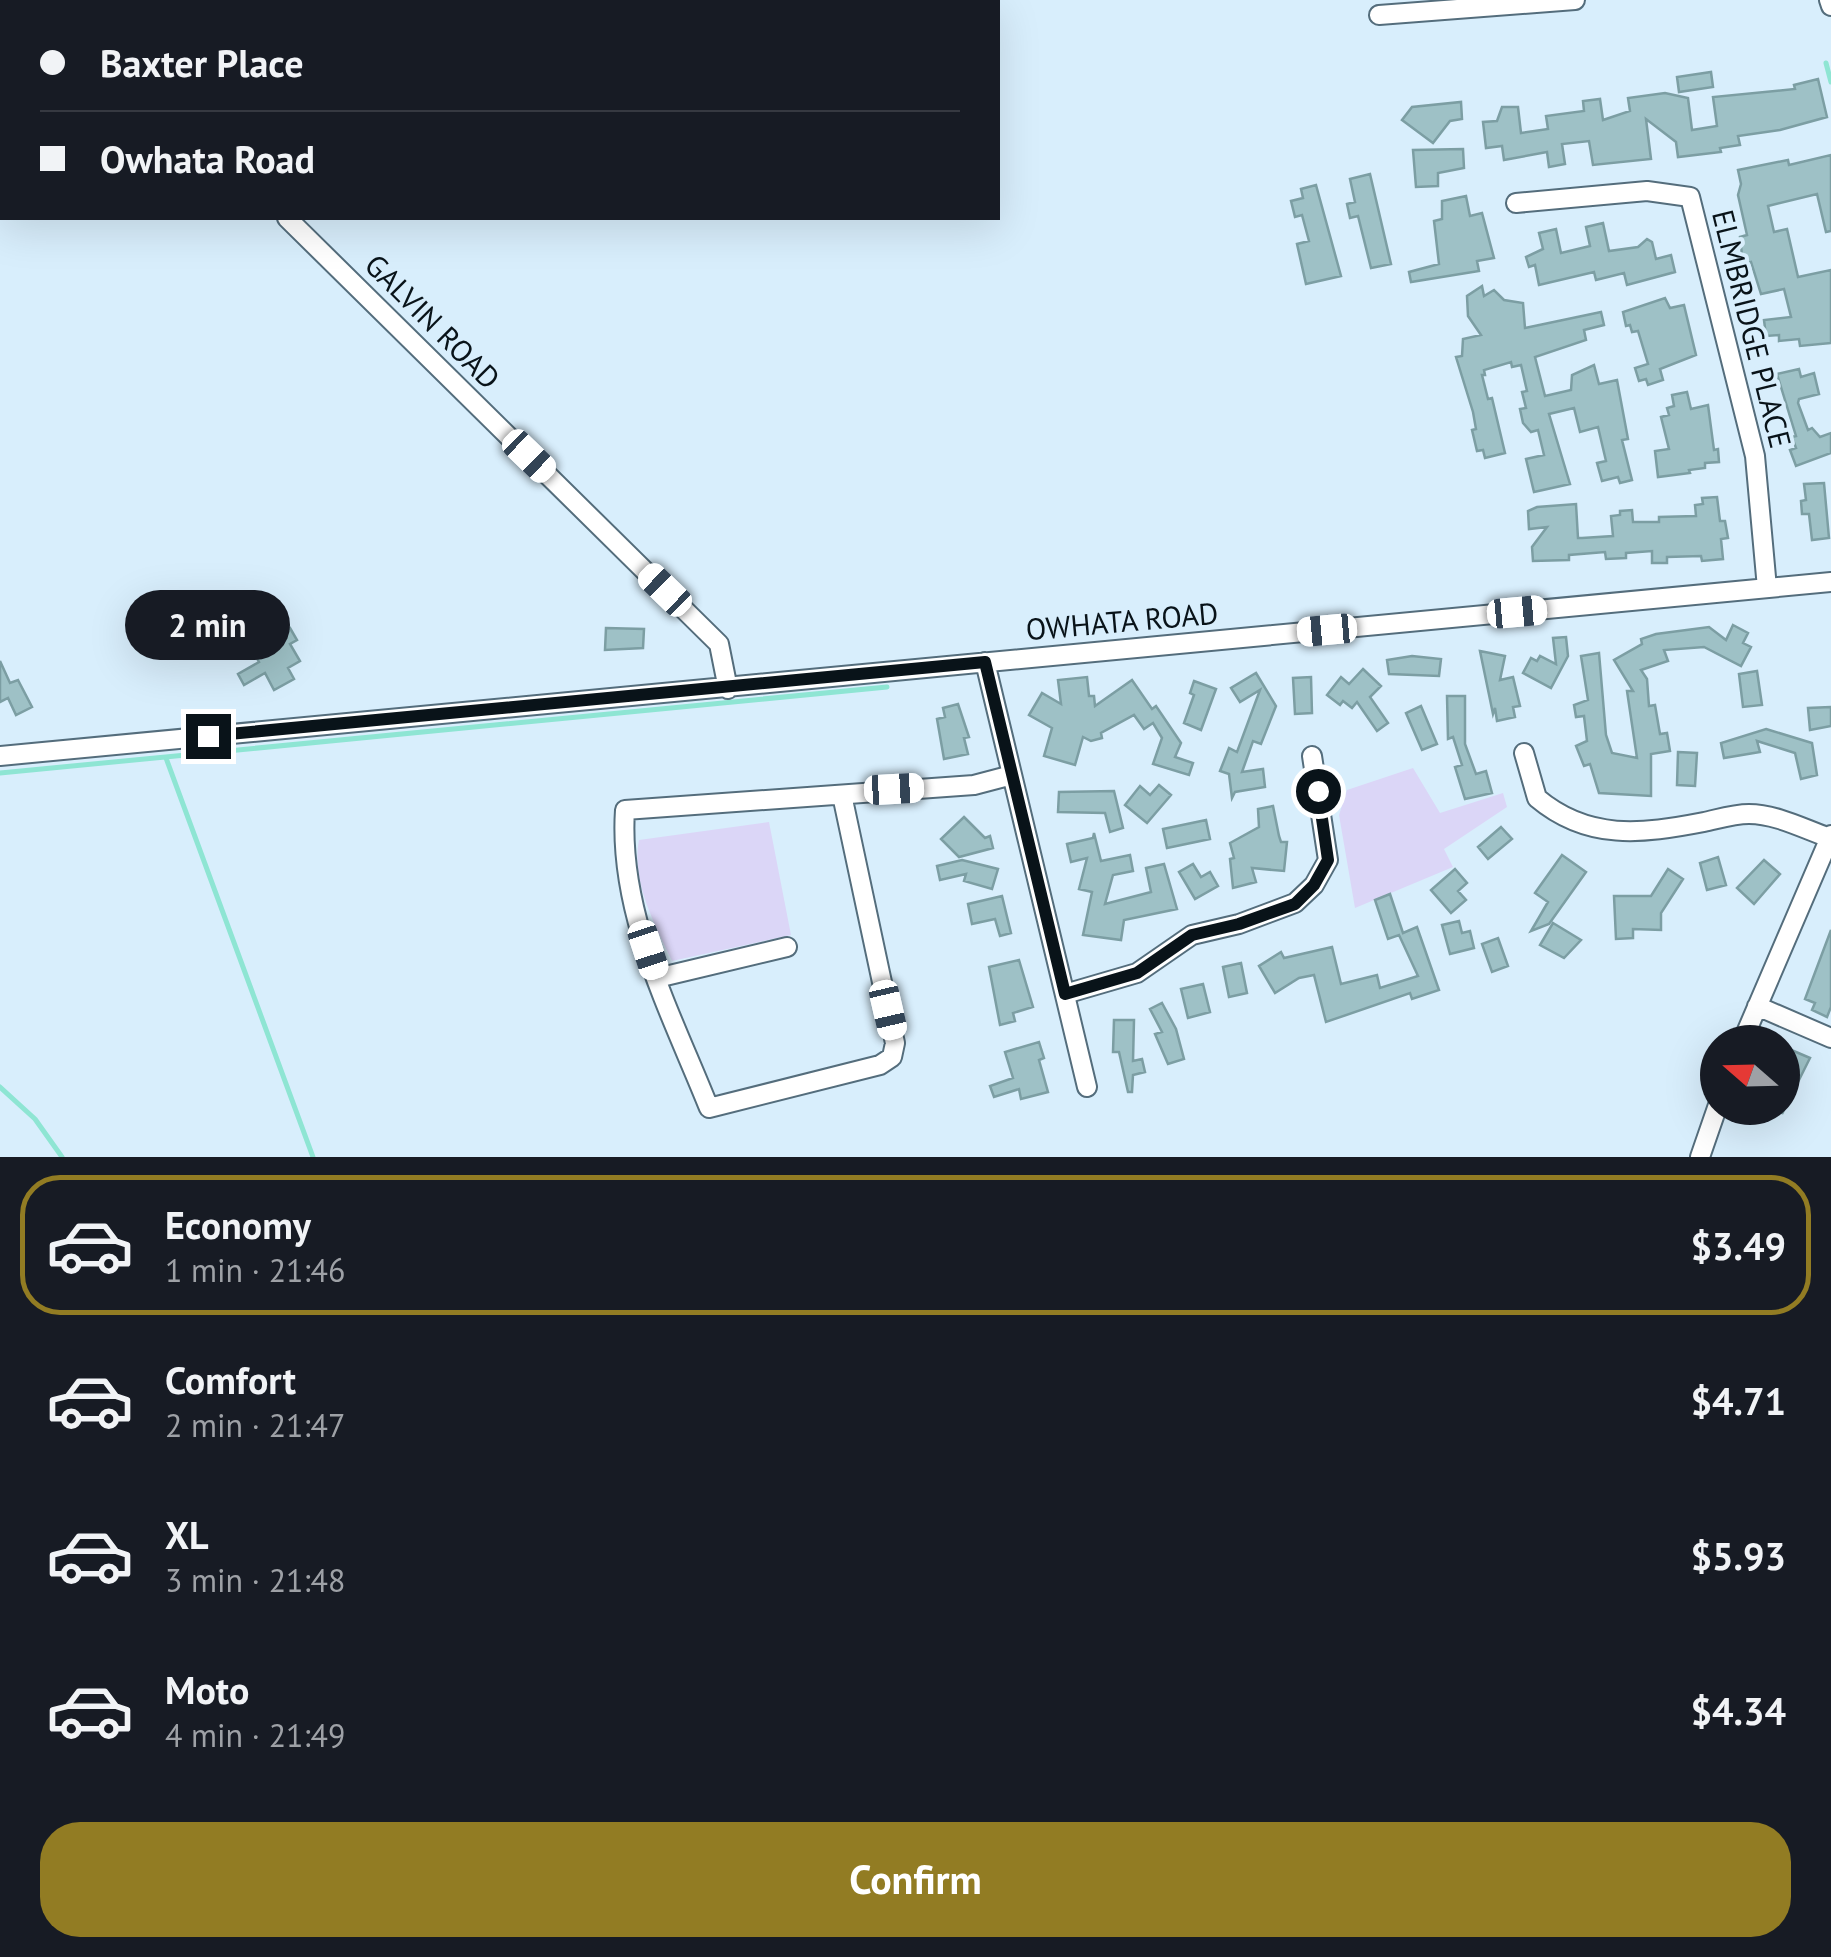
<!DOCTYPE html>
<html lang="en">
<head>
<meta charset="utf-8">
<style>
  :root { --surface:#171b24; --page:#242831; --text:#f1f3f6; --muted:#9ea1a6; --line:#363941; --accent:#927c23 }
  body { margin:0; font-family:"PT Sans",sans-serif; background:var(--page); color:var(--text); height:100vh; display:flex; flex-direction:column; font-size:38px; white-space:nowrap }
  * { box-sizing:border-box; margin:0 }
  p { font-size:32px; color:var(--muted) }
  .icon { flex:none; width:55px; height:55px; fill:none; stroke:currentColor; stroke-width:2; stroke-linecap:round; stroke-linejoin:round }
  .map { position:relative; height:1157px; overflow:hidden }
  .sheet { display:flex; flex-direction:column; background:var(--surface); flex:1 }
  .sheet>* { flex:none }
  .hud { position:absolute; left:0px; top:0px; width:1000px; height:220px; box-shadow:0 10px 40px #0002; display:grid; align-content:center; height:220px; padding:0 40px; background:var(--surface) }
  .needle { width:65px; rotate:290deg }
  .controls { position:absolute; left:1700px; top:1025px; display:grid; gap:20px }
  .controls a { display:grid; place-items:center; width:100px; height:100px; border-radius:50%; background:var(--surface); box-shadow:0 10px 40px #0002; font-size:50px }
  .end { position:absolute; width:45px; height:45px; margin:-22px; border:12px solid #091319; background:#fff; box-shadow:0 0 0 5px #fff }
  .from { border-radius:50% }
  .bubble { position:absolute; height:70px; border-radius:35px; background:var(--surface); box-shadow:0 10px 40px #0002; font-size:32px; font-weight:600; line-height:70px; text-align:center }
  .car { position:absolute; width:30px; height:60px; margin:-30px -15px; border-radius:12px; box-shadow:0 0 8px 2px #0007; background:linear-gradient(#fff 24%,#345 0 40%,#fff 0 76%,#345 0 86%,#fff 0) }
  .hud b { display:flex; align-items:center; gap:35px; height:95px; font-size:38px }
  .hud b+b { border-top:2px solid var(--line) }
  .hud i { width:25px; height:25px; background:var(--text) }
  ul { padding:18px 0 0; list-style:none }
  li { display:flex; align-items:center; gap:30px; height:140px; margin:0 20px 15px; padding:0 20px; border:5px solid transparent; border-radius:40px }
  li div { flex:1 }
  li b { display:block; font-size:38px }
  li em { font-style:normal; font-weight:600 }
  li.current { border-color:var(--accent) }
  li>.icon { width:90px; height:90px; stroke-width:1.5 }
  .button { display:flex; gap:20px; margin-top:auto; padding:20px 40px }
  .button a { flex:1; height:115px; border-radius:40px; background:var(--accent); color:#fff; font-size:40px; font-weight:600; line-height:115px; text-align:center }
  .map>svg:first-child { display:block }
  .green { fill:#dbd6f7 }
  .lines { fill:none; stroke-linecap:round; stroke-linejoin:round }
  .stream { stroke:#8ee5d3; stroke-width:5 }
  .building { fill:#9ec1c6; stroke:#7c9ea3; stroke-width:2.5 }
  .minor-casing { stroke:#546d7c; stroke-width:22 }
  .minor { stroke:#fff; stroke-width:18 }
  .route { stroke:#091319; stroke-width:12 }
  .labels { text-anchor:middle; stroke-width:8; stroke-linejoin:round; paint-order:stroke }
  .street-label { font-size:30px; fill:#091319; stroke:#d8eefc }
</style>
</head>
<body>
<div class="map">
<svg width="1831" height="1157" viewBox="0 0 1831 1157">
  <rect width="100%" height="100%" fill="#d8eefc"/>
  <path class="green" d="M1413 768 1440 813 1503 793 1507 807 1444 849 1453 867 1355 908 1339 815 1347 790Z
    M769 822 791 935 672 961C655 924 631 882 639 840Z"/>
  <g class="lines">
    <path class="stream" d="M54 0 56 2
      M1826 63 1831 82
      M166 758 313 1157
      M0 773 887 687
      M0 1087 35 1119 62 1157"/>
  </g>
  <path class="building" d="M1711 72 1713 87 1679 92 1677 77Z
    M1818 79 1827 117 1780 130 1738 136 1740 145 1720 148 1721 152 1678 157 1676 142 1646 119 1651 159 1593 165 1589 141 1562 144 1565 164 1549 167 1547 152 1504 160 1502 146 1486 148 1483 122 1497 121 1502 107H1518L1521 133 1548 129 1546 116 1584 111 1583 101 1600 99 1603 120 1630 111 1628 98 1665 93 1688 98 1692 130 1717 126 1713 97 1795 89 1794 85Z
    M1461 102 1462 119 1450 121 1433 143 1402 120 1412 107Z
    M1463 149 1464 168 1438 173V186L1416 187 1413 150Z
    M1831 155V231L1826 232 1817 194 1768 206 1774 232 1787 229 1798 277 1831 270V343L1800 346 1799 339 1779 341V335L1766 336 1764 320 1791 317 1784 289 1761 294 1751 262 1743 264 1740 237 1747 235 1738 195 1741 184 1738 170 1788 160 1789 165Z
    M1370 174 1391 264 1371 268 1358 216 1350 218 1347 204 1355 202 1350 179Z
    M1316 185 1341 276 1306 284 1297 244 1309 241 1302 215 1295 217 1291 201 1303 198 1301 189Z
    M1466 196 1470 216 1482 213 1494 258 1477 261 1479 271 1411 282 1409 272 1439 264 1434 221 1442 219V201Z
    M1603 223 1609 251 1638 247 1647 239 1652 242 1656 259 1671 255 1675 272 1627 285 1624 273 1596 280 1594 272 1539 285 1535 265 1529 267 1526 257 1543 249 1539 233 1556 229 1561 253 1590 246 1586 227Z
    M1482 286 1484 296 1494 290 1504 300 1523 303 1525 328 1601 312 1604 325 1584 330 1586 340 1535 357 1545 396 1571 390 1572 375 1594 365 1599 384 1617 380 1628 439 1622 440 1632 480 1620 483 1618 477 1602 481 1597 463 1606 461 1598 427 1580 432 1574 408 1549 414 1570 484 1534 492 1526 459 1544 455 1538 430 1531 432 1523 423 1520 409 1526 408 1522 392 1527 391 1521 365 1512 367 1511 362 1484 370 1485 375H1482L1488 399 1492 398 1505 453 1485 458 1483 450 1477 451 1472 430 1476 429 1473 412 1456 357 1462 356 1463 339 1481 335 1468 316 1467 296Z
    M1665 298 1670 308 1684 305 1696 355 1660 369 1663 380 1648 385 1646 379 1639 381 1635 368 1648 364 1638 331 1632 332 1630 325 1626 326 1623 312Z
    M1799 369 1801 377 1814 373 1819 394 1799 399 1798 403 1808 430 1812 428 1820 437 1831 433V453L1796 466 1790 450 1796 448 1792 437 1796 436 1777 374Z
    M1687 392 1691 409 1708 405 1714 450 1718 449 1719 462 1705 463V468L1689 470 1690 473 1658 477 1655 451 1669 449 1661 417 1669 415 1667 408 1674 406 1672 395Z
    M1824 483 1829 538 1812 540 1809 514H1802L1801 501 1806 500 1804 484Z
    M1717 497 1720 521H1725L1728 538 1721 539 1723 559 1702 561 1701 556 1667 557V563H1652V551L1626 553V558L1606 559 1605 552 1569 555V560L1533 561 1532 547 1547 527 1529 529 1528 511 1537 507 1576 504 1578 538H1582L1613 536 1611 516 1620 515V511L1632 510 1633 522H1659V517L1696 516 1695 505 1703 504 1702 498Z
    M1733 625 1748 633 1743 643 1751 647 1741 666 1704 647 1664 650 1668 661 1641 670 1647 679 1649 706 1655 705 1660 734 1667 733 1670 751 1651 754V796L1599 793 1590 764 1584 766 1576 746 1587 741 1584 716 1576 717 1574 705 1588 700 1581 656 1599 653 1606 735 1612 753 1637 758 1627 691H1633L1614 660 1642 644 1641 639 1656 634 1709 627 1726 640Z
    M290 628 297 640 290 644 300 661 288 668 294 679 274 690 265 673 244 685 238 674 259 662 255 655 274 644 271 638Z
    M606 628 644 629 643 648 605 650Z
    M1566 637 1568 656 1551 688 1523 673 1531 658 1537 661 1540 656 1556 664 1553 638Z
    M1480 651 1505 656 1500 680 1513 677 1520 706 1513 707 1515 717 1497 721 1495 708 1493 714Z
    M1412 656 1441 659 1439 676 1389 674 1387 660Z
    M0 661 10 683 18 680 32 707 16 715 8 698 0 702Z
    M1363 669 1381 686 1370 697 1388 723 1377 731 1357 702 1352 708 1343 701 1340 705 1327 695 1341 677 1349 684Z
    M1757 671 1762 705 1743 707 1739 674Z
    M1256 673 1276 706 1261 744 1253 741 1242 772 1263 769 1265 787 1235 792 1232 798 1229 774 1220 771 1229 748 1237 752 1260 690 1240 702 1231 688Z
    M1087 677 1089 696H1094L1095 706 1132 680 1152 709 1156 706 1181 743 1175 757 1193 763 1189 775 1153 764 1162 738 1153 723 1144 729 1134 715 1101 733 1102 738 1091 741 1083 737 1075 765 1044 756 1052 728 1029 715 1042 693 1061 704 1058 680Z
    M1311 677 1312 713 1295 714 1293 678Z
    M1194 681 1216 689 1201 730 1184 723 1194 695 1190 693Z
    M1447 696H1465V744L1476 774 1486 771 1492 793 1465 799 1455 767 1462 765 1453 737 1448 739Z
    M958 704 969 737 964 738 968 754 944 759 937 719 945 717 943 708Z
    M1421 706 1437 744 1422 750 1406 713Z
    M1831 707V726L1810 730 1808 708Z
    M1766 729 1812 743 1817 775 1801 779 1795 753 1757 741 1760 752 1724 758 1721 743Z
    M1678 752 1697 753 1695 786 1677 785Z
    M1159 785 1171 795 1147 823 1125 805 1140 786 1150 795Z
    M1114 791 1123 828 1110 832 1105 813 1058 812 1059 792Z
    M1273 806 1279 836 1281 842H1287L1284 871 1252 868 1256 882 1233 888 1230 859 1234 858 1230 843 1259 827 1258 809Z
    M964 817 985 838 990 836 993 848 959 857 941 839Z
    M1206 820 1210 839 1167 848 1163 829Z
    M1501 827 1512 839 1488 859 1478 847Z
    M1094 833 1101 861 1130 855 1133 871 1113 875 1105 904 1151 892 1146 868 1164 864 1177 909 1124 920 1121 940 1083 935 1092 892 1079 889 1087 858 1071 862 1067 844 1093 838Z
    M1562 855 1586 872 1549 924 1531 931 1548 902 1535 893Z
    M1718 857 1726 885 1707 890 1700 863Z
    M962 860 998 869 992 889 964 881 966 874 940 880 937 866Z
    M1764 860 1780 874 1754 904 1737 888Z
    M1193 864 1201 877 1210 872 1218 886 1195 899 1179 872Z
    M1455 869 1467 883 1458 891 1466 900 1451 913 1431 890Z
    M1668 869 1683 879 1661 913V930L1633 929V938L1616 939 1614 896H1651Z
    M1390 894 1403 933 1417 927 1439 990 1412 999 1410 993 1326 1022 1314 975 1299 978 1275 993 1259 966 1281 952 1284 958 1332 947 1341 984 1377 975 1380 988 1418 976 1399 935 1388 939 1375 900Z
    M1002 896 1011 933 1000 936 995 919 972 924 968 904Z
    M1459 921 1462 933 1470 931 1474 948 1450 954 1442 925Z
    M1553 923 1581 940 1564 958 1540 945Z
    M1831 930V1007L1827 1017 1812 1010 1815 1003 1805 999Z
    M1498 938 1508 966 1492 972 1482 944Z
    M1019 960 1033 1007 1013 1013 1015 1021 1000 1025 989 967Z
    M1241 963 1247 993 1229 997 1223 967Z
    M1203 984 1210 1012 1188 1018 1181 989Z
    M1162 1003 1176 1029 1184 1059 1168 1064 1155 1034 1162 1032 1150 1009Z
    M1114 1020H1134L1133 1061 1142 1059 1145 1072 1133 1075 1132 1092H1128L1119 1052H1113Z
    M1039 1042 1044 1058 1039 1060 1048 1092 1021 1099 1019 1089 994 1097 990 1086 1013 1078 1005 1052Z
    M1782 1046 1810 1058 1782 1114Z"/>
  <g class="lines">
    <g class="minor-casing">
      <path id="minor" d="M67 0 70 2
        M1829 0 1831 6
        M1379 15 1575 0
        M1516 203 1647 191 1690 197 1755 456 1767 588
        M287 218 719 644 728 689
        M985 662 1087 1087
        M1524 753 1537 798C1588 841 1642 834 1704 822 1718 819 1734 814 1749 814 1776 814 1804 829 1830 838
        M0 756 1831 582
        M842 795 895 1043 892 1057 880 1065 709 1108C671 1013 618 914 625 810L974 785 1012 775
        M657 978 787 947
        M1065 994 1137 973 1192 935 1239 924 1295 903 1314 885 1328 860 1312 756
        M1757 1006 1831 1038
        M1742 1042 1831 835
        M1700 1157 1718 1105"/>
    </g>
    <use href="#minor" class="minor"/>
  </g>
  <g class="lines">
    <path class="route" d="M208 736 985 662 1065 994 1137 973 1192 935 1239 924 1295 904 1314 885 1328 860 1318 791"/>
  </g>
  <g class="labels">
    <g class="street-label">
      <text transform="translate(432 322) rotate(45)" y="10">GALVIN ROAD</text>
      <text transform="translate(1751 329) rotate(76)" y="10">ELMBRIDGE PLACE</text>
      <text transform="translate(1122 622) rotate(-5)" y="10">OWHATA ROAD</text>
    </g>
  </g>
</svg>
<div class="controls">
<a><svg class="needle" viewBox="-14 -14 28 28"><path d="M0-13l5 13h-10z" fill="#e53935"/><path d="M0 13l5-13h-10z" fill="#9ea1a6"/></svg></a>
</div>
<i class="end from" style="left:1318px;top:791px"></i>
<i class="end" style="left:208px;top:736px"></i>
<div class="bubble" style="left:125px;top:590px;width:165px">2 min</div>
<i class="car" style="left:529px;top:456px;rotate:134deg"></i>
<i class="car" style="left:665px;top:590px;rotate:314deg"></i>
<i class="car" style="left:1517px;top:612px;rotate:85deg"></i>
<i class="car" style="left:1327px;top:630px;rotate:265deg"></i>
<i class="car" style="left:894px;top:789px;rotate:87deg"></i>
<i class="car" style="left:648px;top:950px;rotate:162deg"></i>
<i class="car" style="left:888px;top:1010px;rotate:167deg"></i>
<div class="hud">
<b><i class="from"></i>Baxter Place</b>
<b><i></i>Owhata Road</b>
</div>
</div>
<section class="sheet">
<ul>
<li class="current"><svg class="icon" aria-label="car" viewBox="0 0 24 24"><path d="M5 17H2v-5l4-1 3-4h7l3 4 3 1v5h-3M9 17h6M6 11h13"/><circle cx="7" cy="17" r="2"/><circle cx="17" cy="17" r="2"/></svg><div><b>Economy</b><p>1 min · 21:46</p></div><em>$3.49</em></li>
<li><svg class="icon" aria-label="car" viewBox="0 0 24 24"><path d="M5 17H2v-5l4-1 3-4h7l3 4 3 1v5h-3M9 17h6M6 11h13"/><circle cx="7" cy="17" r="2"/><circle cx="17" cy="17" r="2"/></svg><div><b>Comfort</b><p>2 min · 21:47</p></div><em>$4.71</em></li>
<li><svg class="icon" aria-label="car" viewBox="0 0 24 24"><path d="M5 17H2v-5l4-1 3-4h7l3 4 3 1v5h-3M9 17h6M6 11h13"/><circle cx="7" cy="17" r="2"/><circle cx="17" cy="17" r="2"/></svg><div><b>XL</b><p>3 min · 21:48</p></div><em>$5.93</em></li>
<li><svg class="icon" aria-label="car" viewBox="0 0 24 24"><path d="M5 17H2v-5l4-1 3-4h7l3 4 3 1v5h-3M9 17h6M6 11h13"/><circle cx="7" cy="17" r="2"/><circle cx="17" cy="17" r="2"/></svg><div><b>Moto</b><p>4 min · 21:49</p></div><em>$4.34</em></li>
</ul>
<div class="button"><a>Confirm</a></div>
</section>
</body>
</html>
